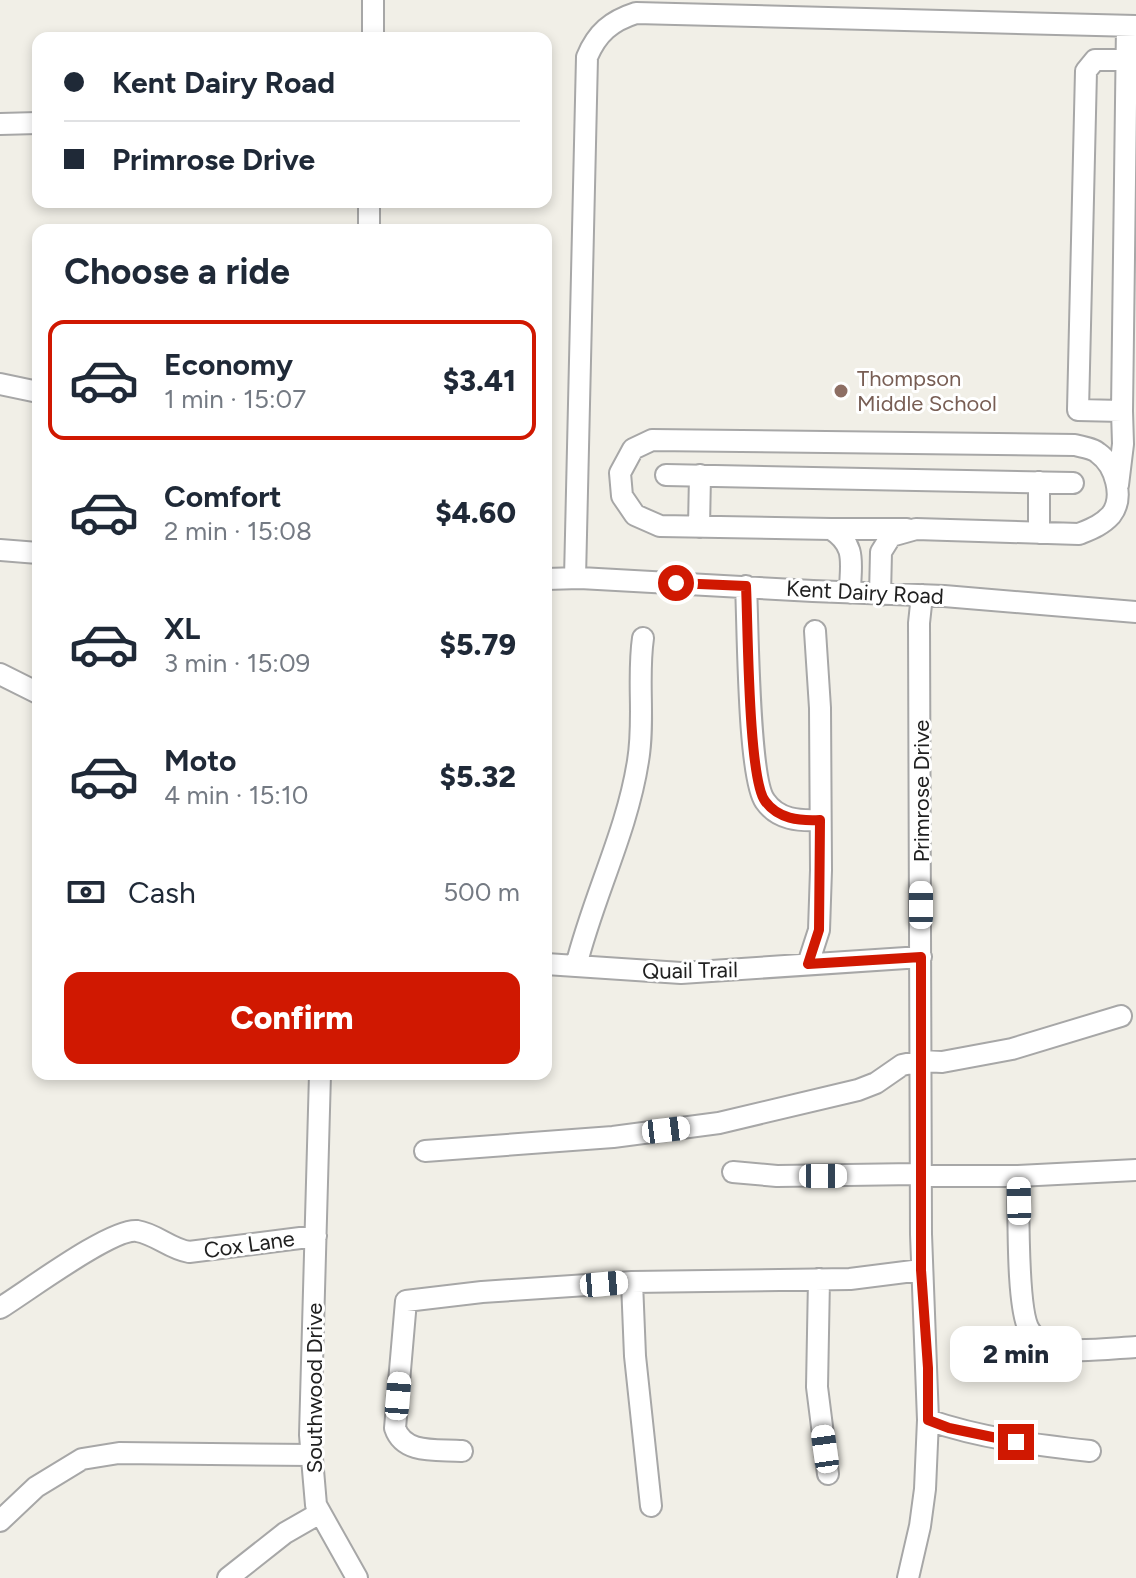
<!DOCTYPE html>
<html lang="en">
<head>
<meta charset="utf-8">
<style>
  :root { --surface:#fff; --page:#f2f2f3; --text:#1f2937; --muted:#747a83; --line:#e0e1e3; --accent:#d01801 }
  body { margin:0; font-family:Figtree,sans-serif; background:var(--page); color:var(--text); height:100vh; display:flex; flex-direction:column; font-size:30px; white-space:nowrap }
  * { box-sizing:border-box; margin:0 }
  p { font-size:26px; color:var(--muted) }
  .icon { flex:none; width:44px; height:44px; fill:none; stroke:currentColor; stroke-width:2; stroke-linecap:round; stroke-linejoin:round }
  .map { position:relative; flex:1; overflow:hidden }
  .details { position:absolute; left:32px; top:224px; width:520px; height:856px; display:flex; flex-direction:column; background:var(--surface); border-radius:16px; box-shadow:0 4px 12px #0003 }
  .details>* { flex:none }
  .guide { position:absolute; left:32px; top:32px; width:520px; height:176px; border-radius:16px; box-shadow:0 4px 12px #0003; display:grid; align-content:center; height:176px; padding:0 32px; background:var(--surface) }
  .end { position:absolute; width:36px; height:36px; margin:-18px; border:10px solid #d01801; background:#fff; box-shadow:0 0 0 4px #fff }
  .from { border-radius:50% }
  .bubble { position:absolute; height:56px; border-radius:16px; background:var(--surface); box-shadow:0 4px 12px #0003; font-size:26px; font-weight:800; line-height:56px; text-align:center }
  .car { position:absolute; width:24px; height:48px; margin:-24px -12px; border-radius:10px; box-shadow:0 0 6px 2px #0007; background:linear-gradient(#fff 24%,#345 0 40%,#fff 0 76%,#345 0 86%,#fff 0) }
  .guide b { display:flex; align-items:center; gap:28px; height:76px; font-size:30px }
  .guide b+b { border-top:2px solid var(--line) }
  .guide i { width:20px; height:20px; background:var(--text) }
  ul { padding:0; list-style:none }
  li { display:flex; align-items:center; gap:24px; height:120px; margin:0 16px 12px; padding:0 16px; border:4px solid transparent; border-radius:16px }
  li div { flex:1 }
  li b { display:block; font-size:30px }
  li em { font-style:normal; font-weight:800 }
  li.on { border-color:var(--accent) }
  li>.icon { width:72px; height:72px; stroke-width:1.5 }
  h2 { padding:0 32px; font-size:36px; line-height:96px }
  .pay { display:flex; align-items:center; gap:20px; height:88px; padding:0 32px; font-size:30px }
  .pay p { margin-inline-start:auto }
  .action { display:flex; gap:16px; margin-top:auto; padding:16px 32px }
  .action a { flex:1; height:92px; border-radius:16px; background:var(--accent); color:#fff; font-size:32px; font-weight:800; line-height:92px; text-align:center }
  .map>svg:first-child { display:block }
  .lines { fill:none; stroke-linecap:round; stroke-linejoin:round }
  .minor-casing { stroke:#a7a7a7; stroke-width:24 }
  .minor { stroke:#fff; stroke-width:20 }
  .route { stroke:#d01801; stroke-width:10 }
  .education-dot { fill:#8d6e63; stroke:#fff; stroke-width:3 }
  .labels { text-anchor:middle; stroke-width:6; stroke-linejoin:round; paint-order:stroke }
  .education-label { font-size:22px; fill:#785e54; stroke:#fff; text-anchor:start }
  .street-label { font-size:22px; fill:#202020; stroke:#fff }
</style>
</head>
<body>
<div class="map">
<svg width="1136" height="1578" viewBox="0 0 1136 1578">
  <rect width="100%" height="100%" fill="#f1efe7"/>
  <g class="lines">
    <g class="minor-casing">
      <path id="minor" d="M373 38V0
        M1126 60H1095L1086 71 1078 410 1122 411 1127 26
        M0 124 38 123
        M369 230V202
        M0 384 38 392
        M666 475 1073 483
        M1039 482V533
        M1118 485 1123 444 1122 411
        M699 527 700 475
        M831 529H907
        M0 550 38 553
        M575 578 587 57C597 33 611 21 636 13L1136 26
        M546 579 580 578 813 591 944 596 1136 612
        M746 586C748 623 748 778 765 801 778 820 799 821 820 820
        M850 593C850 565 858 546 831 529L660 526 635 515 622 496 620 473 633 449 652 440 1075 445C1082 447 1093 448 1098 453 1115 465 1125 497 1111 515 1102 525 1091 529 1079 534L916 529 891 536 881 552 880 595
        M0 674 38 693
        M546 964 681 973 921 957
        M808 964 819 930 821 870 820 708 815 631
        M576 966C593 897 627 832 638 761 645 720 637 679 643 638
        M320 1074 310 1435 316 1505 357 1578
        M425 1151 613 1137 719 1123 858 1090 876 1083 902 1065 921 1061 942 1062 1012 1049 1121 1016
        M733 1172 777 1176 916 1174 921 1176H1018L1136 1170
        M1018 1176C1019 1205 1016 1311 1030 1331 1034 1337 1042 1344 1049 1347 1067 1354 1115 1348 1136 1347
        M819 1279 817 1387 828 1474
        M632 1282 635 1356 651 1506
        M0 1308C25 1293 111 1228 137 1231 156 1234 170 1249 189 1252L316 1236
        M928 1420C980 1438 1036 1445 1090 1451
        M462 1451C438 1449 404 1455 395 1428L406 1301 482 1292 632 1282 850 1279 921 1270
        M0 1521 36 1487 82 1459 119 1453 311 1455
        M228 1578 285 1533 320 1513
        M908 1578 920 1526 925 1489 928 1420 921 1234 919 623 922 595"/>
    </g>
    <use href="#minor" class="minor"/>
  </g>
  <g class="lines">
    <path class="route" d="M676 583 746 586C748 623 748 778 765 801 778 819 799 821 820 820L819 930 808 964 921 957V1270L928 1368V1420L949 1428 1016 1442"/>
  </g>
  <circle class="education-dot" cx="841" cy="391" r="8"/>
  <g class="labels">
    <g class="education-label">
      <text x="857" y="386">Thompson<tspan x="857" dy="25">Middle School</tspan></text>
    </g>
    <g class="street-label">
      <text transform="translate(865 592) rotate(3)" y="8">Kent Dairy Road</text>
      <text transform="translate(921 791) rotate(-90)" y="8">Primrose Drive</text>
      <text transform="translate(690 970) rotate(-1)" y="8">Quail Trail</text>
      <text transform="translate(249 1244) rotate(-8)" y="8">Cox Lane</text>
      <text transform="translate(314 1388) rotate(-90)" y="8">Southwood Drive</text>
    </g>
  </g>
</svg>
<i class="end from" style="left:676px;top:583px"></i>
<i class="end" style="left:1016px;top:1442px"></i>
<div class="bubble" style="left:950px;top:1326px;width:132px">2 min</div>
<i class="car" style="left:921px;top:905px;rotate:0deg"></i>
<i class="car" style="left:666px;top:1130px;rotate:83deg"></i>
<i class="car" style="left:823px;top:1176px;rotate:90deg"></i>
<i class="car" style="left:1019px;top:1201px;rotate:359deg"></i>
<i class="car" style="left:604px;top:1284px;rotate:85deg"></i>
<i class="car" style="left:398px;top:1396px;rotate:5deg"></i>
<i class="car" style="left:825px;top:1449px;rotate:352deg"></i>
<div class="guide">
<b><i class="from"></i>Kent Dairy Road</b>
<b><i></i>Primrose Drive</b>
</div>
<section class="details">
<h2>Choose a ride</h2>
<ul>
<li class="on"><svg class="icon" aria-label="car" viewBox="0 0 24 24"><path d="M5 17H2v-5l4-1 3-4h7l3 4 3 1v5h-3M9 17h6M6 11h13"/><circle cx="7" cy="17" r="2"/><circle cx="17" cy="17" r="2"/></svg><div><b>Economy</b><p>1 min · 15:07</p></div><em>$3.41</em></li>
<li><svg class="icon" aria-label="car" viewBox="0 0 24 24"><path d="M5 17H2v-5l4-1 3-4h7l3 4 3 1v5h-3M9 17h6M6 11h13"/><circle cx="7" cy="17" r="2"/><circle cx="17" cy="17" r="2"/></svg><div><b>Comfort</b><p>2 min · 15:08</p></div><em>$4.60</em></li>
<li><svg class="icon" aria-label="car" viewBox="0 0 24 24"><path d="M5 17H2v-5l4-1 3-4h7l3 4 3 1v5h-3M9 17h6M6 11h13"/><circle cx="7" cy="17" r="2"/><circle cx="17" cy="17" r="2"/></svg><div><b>XL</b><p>3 min · 15:09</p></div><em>$5.79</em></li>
<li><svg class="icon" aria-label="car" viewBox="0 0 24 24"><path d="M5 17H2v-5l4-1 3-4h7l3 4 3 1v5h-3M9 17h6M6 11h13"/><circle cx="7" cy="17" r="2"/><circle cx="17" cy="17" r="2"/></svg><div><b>Moto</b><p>4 min · 15:10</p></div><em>$5.32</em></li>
</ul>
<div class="pay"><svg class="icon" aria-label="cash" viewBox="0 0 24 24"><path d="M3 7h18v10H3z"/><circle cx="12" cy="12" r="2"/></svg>Cash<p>500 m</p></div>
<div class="action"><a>Confirm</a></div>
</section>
</div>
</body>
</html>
